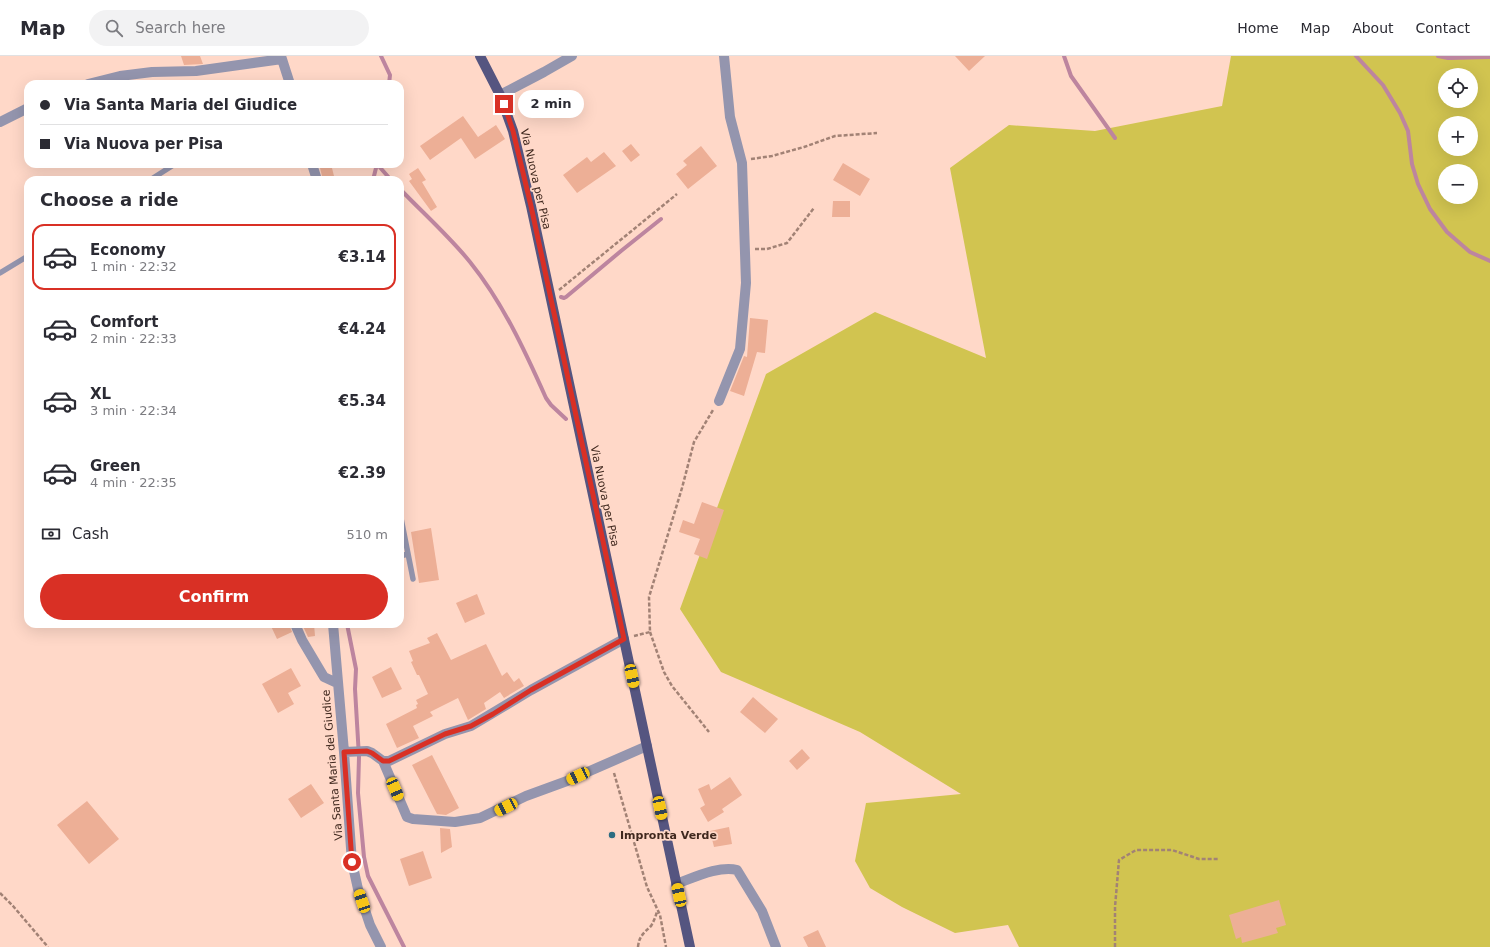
<!DOCTYPE html>
<html lang="en">
<head>
<meta charset="utf-8">
<style>
  :root { --surface:#fff; --page:#f2f2f3; --text:#2b2b33; --muted:#7c7c81; --line:#e1e1e2; --accent:#d93025 }
  body { margin:0; font-family:"DejaVu Sans",sans-serif; background:var(--page); color:var(--text); height:100vh; display:flex; flex-direction:column; font-size:15px; white-space:nowrap }
  * { box-sizing:border-box; margin:0 }
  p { font-size:13px; color:var(--muted) }
  .icon { flex:none; width:22px; height:22px; fill:none; stroke:currentColor; stroke-width:2; stroke-linecap:round; stroke-linejoin:round }
  .map { position:relative; flex:1; overflow:hidden }
  .drawer { position:absolute; left:24px; top:120px; width:380px; height:452px; display:flex; flex-direction:column; background:var(--surface); border-radius:12px; box-shadow:0 4px 16px #0002 }
  .drawer>* { flex:none }
  .banner { position:absolute; left:24px; top:24px; width:380px; height:88px; border-radius:12px; box-shadow:0 4px 16px #0002; display:grid; align-content:center; height:88px; padding:0 16px; background:var(--surface) }
  .controls { position:absolute; left:1438px; top:12px; display:grid; gap:8px }
  .controls a { display:grid; place-items:center; width:40px; height:40px; border-radius:50%; background:var(--surface); box-shadow:0 4px 16px #0002; font-size:20px }
  .end { position:absolute; width:18px; height:18px; margin:-9px; border:5px solid #d93025; background:#fff; box-shadow:0 0 0 2px #fff }
  .from { border-radius:50% }
  .bubble { position:absolute; height:28px; border-radius:14px; background:var(--surface); box-shadow:0 4px 16px #0002; font-size:13px; font-weight:700; line-height:28px; text-align:center }
  .car { position:absolute; width:12px; height:24px; margin:-12px -6px; border-radius:5px; box-shadow:0 0 3px 1px #0007; background:linear-gradient(#f5c518 24%,#345 0 40%,#f5c518 0 76%,#345 0 86%,#f5c518 0) }
  .banner b { display:flex; align-items:center; gap:14px; height:38px; font-size:15px }
  .banner b+b { border-top:1px solid var(--line) }
  .banner i { width:10px; height:10px; background:var(--text) }
  ul { padding:0; list-style:none }
  li { display:flex; align-items:center; gap:12px; height:66px; margin:0 8px 6px; padding:0 8px; border:2px solid transparent; border-radius:12px }
  li div { flex:1 }
  li b { display:block; font-size:15px }
  li em { font-style:normal; font-weight:700 }
  li.active { border-color:var(--accent) }
  li>.icon { width:36px; height:36px; stroke-width:1.5 }
  h2 { padding:0 16px; font-size:18px; line-height:48px }
  .pay { display:flex; align-items:center; gap:10px; height:44px; padding:0 16px; font-size:15px }
  .pay p { margin-inline-start:auto }
  .primary-button { display:flex; gap:8px; margin-top:auto; padding:8px 16px }
  .primary-button a { flex:1; height:46px; border-radius:24px; background:var(--accent); color:#fff; font-size:16px; font-weight:700; line-height:46px; text-align:center }
  header { display:flex; align-items:center; gap:24px; box-sizing:border-box; height:56px; padding:0 20px; background:var(--surface); border-bottom:1px solid var(--line) }
  header strong { font-size:19px }
  nav { display:flex; gap:22px; margin-inline-start:auto; font-size:14px }
  .search { width:280px; height:36px; background:var(--page); display:flex; align-items:center; gap:10px; box-sizing:border-box; padding:0 14px; border-radius:22px; color:var(--muted); font-size:15px }
  .map>svg:first-child { display:block }
  .green { fill:#d1c450; fill-rule:evenodd }
  .lines { fill:none; stroke-linecap:round; stroke-linejoin:round }
  .stream { stroke:#bd859f; stroke-width:4 }
  .building { fill:#edaf96 }
  .path { stroke:#a28275; stroke-width:2.5; stroke-dasharray:4 2; stroke-linecap:butt }
  .lane { stroke:#9495ae; stroke-width:5.5 }
  .street { stroke:#9495ae; stroke-width:10 }
  .primary { stroke:#555580; stroke-width:10 }
  .route { stroke:#d93025; stroke-width:5 }
  .poi-dot { fill:#2d6c81; stroke:#ffd8c8; stroke-width:1.5 }
  .labels { text-anchor:middle; stroke-width:3.5; stroke-linejoin:round; paint-order:stroke }
  .street-label { font-size:11px; fill:#40281e; stroke:#ffd8c8 }
  .poi-label { font-size:11px; font-weight:bold; fill:#40281e; stroke:#ffd8c8; text-anchor:start }
</style>
</head>
<body>
<header>
<strong>Map</strong>
<div class="search"><svg class="icon" aria-label="search" viewBox="0 0 24 24"><circle cx="10" cy="10" r="6"/><path d="M15 15l6 6"/></svg>Search here</div>
<nav><a>Home</a><a>Map</a><a>About</a><a>Contact</a></nav>
</header>
<div class="map">
<svg width="1490" height="891" viewBox="0 0 1490 891">
  <rect width="100%" height="100%" fill="#ffd8c8"/>
  <path class="green" d="M1231 0H1490V891H1019L1008 869 955 877 902 851 870 832 855 805 866 747 961 738 860 676 721 616 680 553 766 318 875 256 986 302 950 112 1009 69 1095 75 1222 50ZM1445 19H1471V45H1445ZM1445 67H1471V93H1445ZM1445 115H1471V141H1445Z"/>
  <g class="lines">
    <path class="stream" d="M381 0 390 19 389 28
      M1064 0 1071 20 1115 82
      M1356 0 1383 29 1400 57 1408 75 1412 108 1418 128 1430 153 1447 176 1470 196 1490 205
      M1438 0 1448 2 1490 1
      M377 108 391 124
      M373 124 377 108
      M400 133C423 157 449 180 470 206 503 247 525 295 546 342L551 349 566 363
      M561 241 564 242 566 241 621 195 661 163
      M347 568 356 613 355 633 359 701 358 737 364 801 368 820 404 891"/>
  </g>
  <path class="building" d="M181 0H200L203 8 184 9Z
    M955 0H985L969 15Z
    M463 60 478 81 496 69 505 83 475 103 461 82 430 104 420 90Z
    M631 88 640 99 631 106 622 95Z
    M701 90 717 110 688 133 676 118 687 109 683 105Z
    M604 96 616 110 577 137 563 119 587 101 591 106Z
    M843 107 870 123 860 140 833 124Z
    M319 108H331L335 124H323Z
    M418 112 426 124 422 126 437 151 431 155 409 125 412 123 409 118Z
    M833 145H850V161H832Z
    M750 262 768 264 765 297 757 296 744 340 730 335 744 300 747 301Z
    M702 446 724 454 707 503 694 498 700 483 679 476 683 464 694 468Z
    M431 472 439 524 419 527 411 476Z
    M477 538 485 558 465 567 456 547Z
    M270 568H289L292 576 277 583Z
    M302 568H314L315 580 308 581Z
    M437 577 451 604 486 588 502 620 507 616 514 626 519 622 524 630 504 642 500 636 484 647 486 653 468 664 458 642 430 656 433 660 413 670 419 682 397 692 386 668 417 652 416 649 418 648 416 644 428 638 419 619H417L411 606 413 605 409 595 430 587 427 582Z
    M391 611 402 633 382 642 372 621Z
    M291 612 301 630 288 637 294 648 278 657 262 628Z
    M753 641 778 663 765 677 740 656Z
    M802 693 810 702 797 714 789 705Z
    M432 699 459 752 446 759 437 758 412 709Z
    M730 721 742 739 722 753 724 756 708 766 700 752 705 749 698 733 709 728 711 734Z
    M311 728 324 747 301 762 288 743Z
    M87 745 119 783 89 808 57 769Z
    M729 771 732 788 714 791 710 775Z
    M440 772 450 773 452 791 441 797Z
    M423 795 432 822 409 830 400 803Z
    M1279 844 1286 869 1276 872 1278 877 1242 887 1241 881 1236 883 1229 859Z
    M818 874 826 891H808L803 881Z"/>
  <g class="lines">
    <path class="path" d="M751 103 772 100 804 91 835 80 877 77
      M755 193H767L787 187 814 152
      M559 234 677 138
      M650 576 664 616 672 630 709 676
      M634 580 650 576 649 541 682 432 694 386 713 354
      M614 717 647 831 660 859 666 891
      M0 837 13 850 48 891
      M638 891C639 880 644 877 651 870 654 865 656 860 657 855
      M1115 891V851L1119 804 1136 794H1172L1199 803H1219"/>
    <path class="lane" d="M150 124 175 108
      M0 217 28 200
      M400 457 413 523
      M400 500 408 498"/>
    <path class="street" d="M281 0 290 28
      M88 28 120 20 152 16 196 15 282 3
      M500 39 544 16 572 0
      M0 66 28 52
      M312 108 317 124
      M719 345 740 293 746 227 742 107 730 61 724 0
      M295 568 302 584 321 616 324 621 337 627
      M333 568 344 696 352 806 358 833 370 869 381 891
      M344 696 367 695 372 697 383 705H389L445 678 471 670 531 634 624 583
      M383 705 407 761 413 763 455 766 480 762 526 740 567 725 647 690
      M676 828C693 822 720 809 737 814L762 855 776 891"/>
    <path class="primary" d="M480 0 500 39 513 75 531 150 690 891"/>
  </g>
  <g class="lines">
    <path class="route" d="M352 806 344 696 367 695 372 697 383 705H389L445 678 471 670 493 658 531 634 624 583 531 150 513 75 504 48"/>
  </g>
  <circle class="poi-dot" cx="612" cy="779" r="4"/>
  <g class="labels">
    <g class="street-label">
      <text transform="translate(536 123) rotate(77)" y="4">Via Nuova per Pisa</text>
      <text transform="translate(605 440) rotate(78)" y="4">Via Nuova per Pisa</text>
      <text transform="translate(332 709) rotate(-95)" y="4">Via Santa Maria del Giudice</text>
    </g>
    <g class="poi-label">
      <text x="620" y="783">Impronta Verde</text>
    </g>
  </g>
</svg>
<div class="controls">
<a><svg class="icon" aria-label="locate" viewBox="0 0 24 24"><circle cx="12" cy="12" r="6"/><path d="M12 2v4M12 18v4M2 12h4M18 12h4"/></svg></a>
<a>+</a>
<a>−</a>
</div>
<i class="end from" style="left:352px;top:806px"></i>
<i class="end" style="left:504px;top:48px"></i>
<div class="bubble" style="left:518px;top:34px;width:66px">2 min</div>
<i class="car" style="left:632px;top:620px;rotate:168deg"></i>
<i class="car" style="left:578px;top:720px;rotate:245deg"></i>
<i class="car" style="left:395px;top:733px;rotate:157deg"></i>
<i class="car" style="left:506px;top:751px;rotate:243deg"></i>
<i class="car" style="left:660px;top:752px;rotate:168deg"></i>
<i class="car" style="left:679px;top:839px;rotate:348deg"></i>
<i class="car" style="left:362px;top:845px;rotate:341deg"></i>
<div class="banner">
<b><i class="from"></i>Via Santa Maria del Giudice</b>
<b><i></i>Via Nuova per Pisa</b>
</div>
<section class="drawer">
<h2>Choose a ride</h2>
<ul>
<li class="active"><svg class="icon" aria-label="car" viewBox="0 0 24 24"><path d="M5 17H2v-5l4-1 3-4h7l3 4 3 1v5h-3M9 17h6M6 11h13"/><circle cx="7" cy="17" r="2"/><circle cx="17" cy="17" r="2"/></svg><div><b>Economy</b><p>1 min · 22:32</p></div><em>€3.14</em></li>
<li><svg class="icon" aria-label="car" viewBox="0 0 24 24"><path d="M5 17H2v-5l4-1 3-4h7l3 4 3 1v5h-3M9 17h6M6 11h13"/><circle cx="7" cy="17" r="2"/><circle cx="17" cy="17" r="2"/></svg><div><b>Comfort</b><p>2 min · 22:33</p></div><em>€4.24</em></li>
<li><svg class="icon" aria-label="car" viewBox="0 0 24 24"><path d="M5 17H2v-5l4-1 3-4h7l3 4 3 1v5h-3M9 17h6M6 11h13"/><circle cx="7" cy="17" r="2"/><circle cx="17" cy="17" r="2"/></svg><div><b>XL</b><p>3 min · 22:34</p></div><em>€5.34</em></li>
<li><svg class="icon" aria-label="car" viewBox="0 0 24 24"><path d="M5 17H2v-5l4-1 3-4h7l3 4 3 1v5h-3M9 17h6M6 11h13"/><circle cx="7" cy="17" r="2"/><circle cx="17" cy="17" r="2"/></svg><div><b>Green</b><p>4 min · 22:35</p></div><em>€2.39</em></li>
</ul>
<div class="pay"><svg class="icon" aria-label="cash" viewBox="0 0 24 24"><path d="M3 7h18v10H3z"/><circle cx="12" cy="12" r="2"/></svg>Cash<p>510 m</p></div>
<div class="primary-button"><a>Confirm</a></div>
</section>
</div>
</body>
</html>
